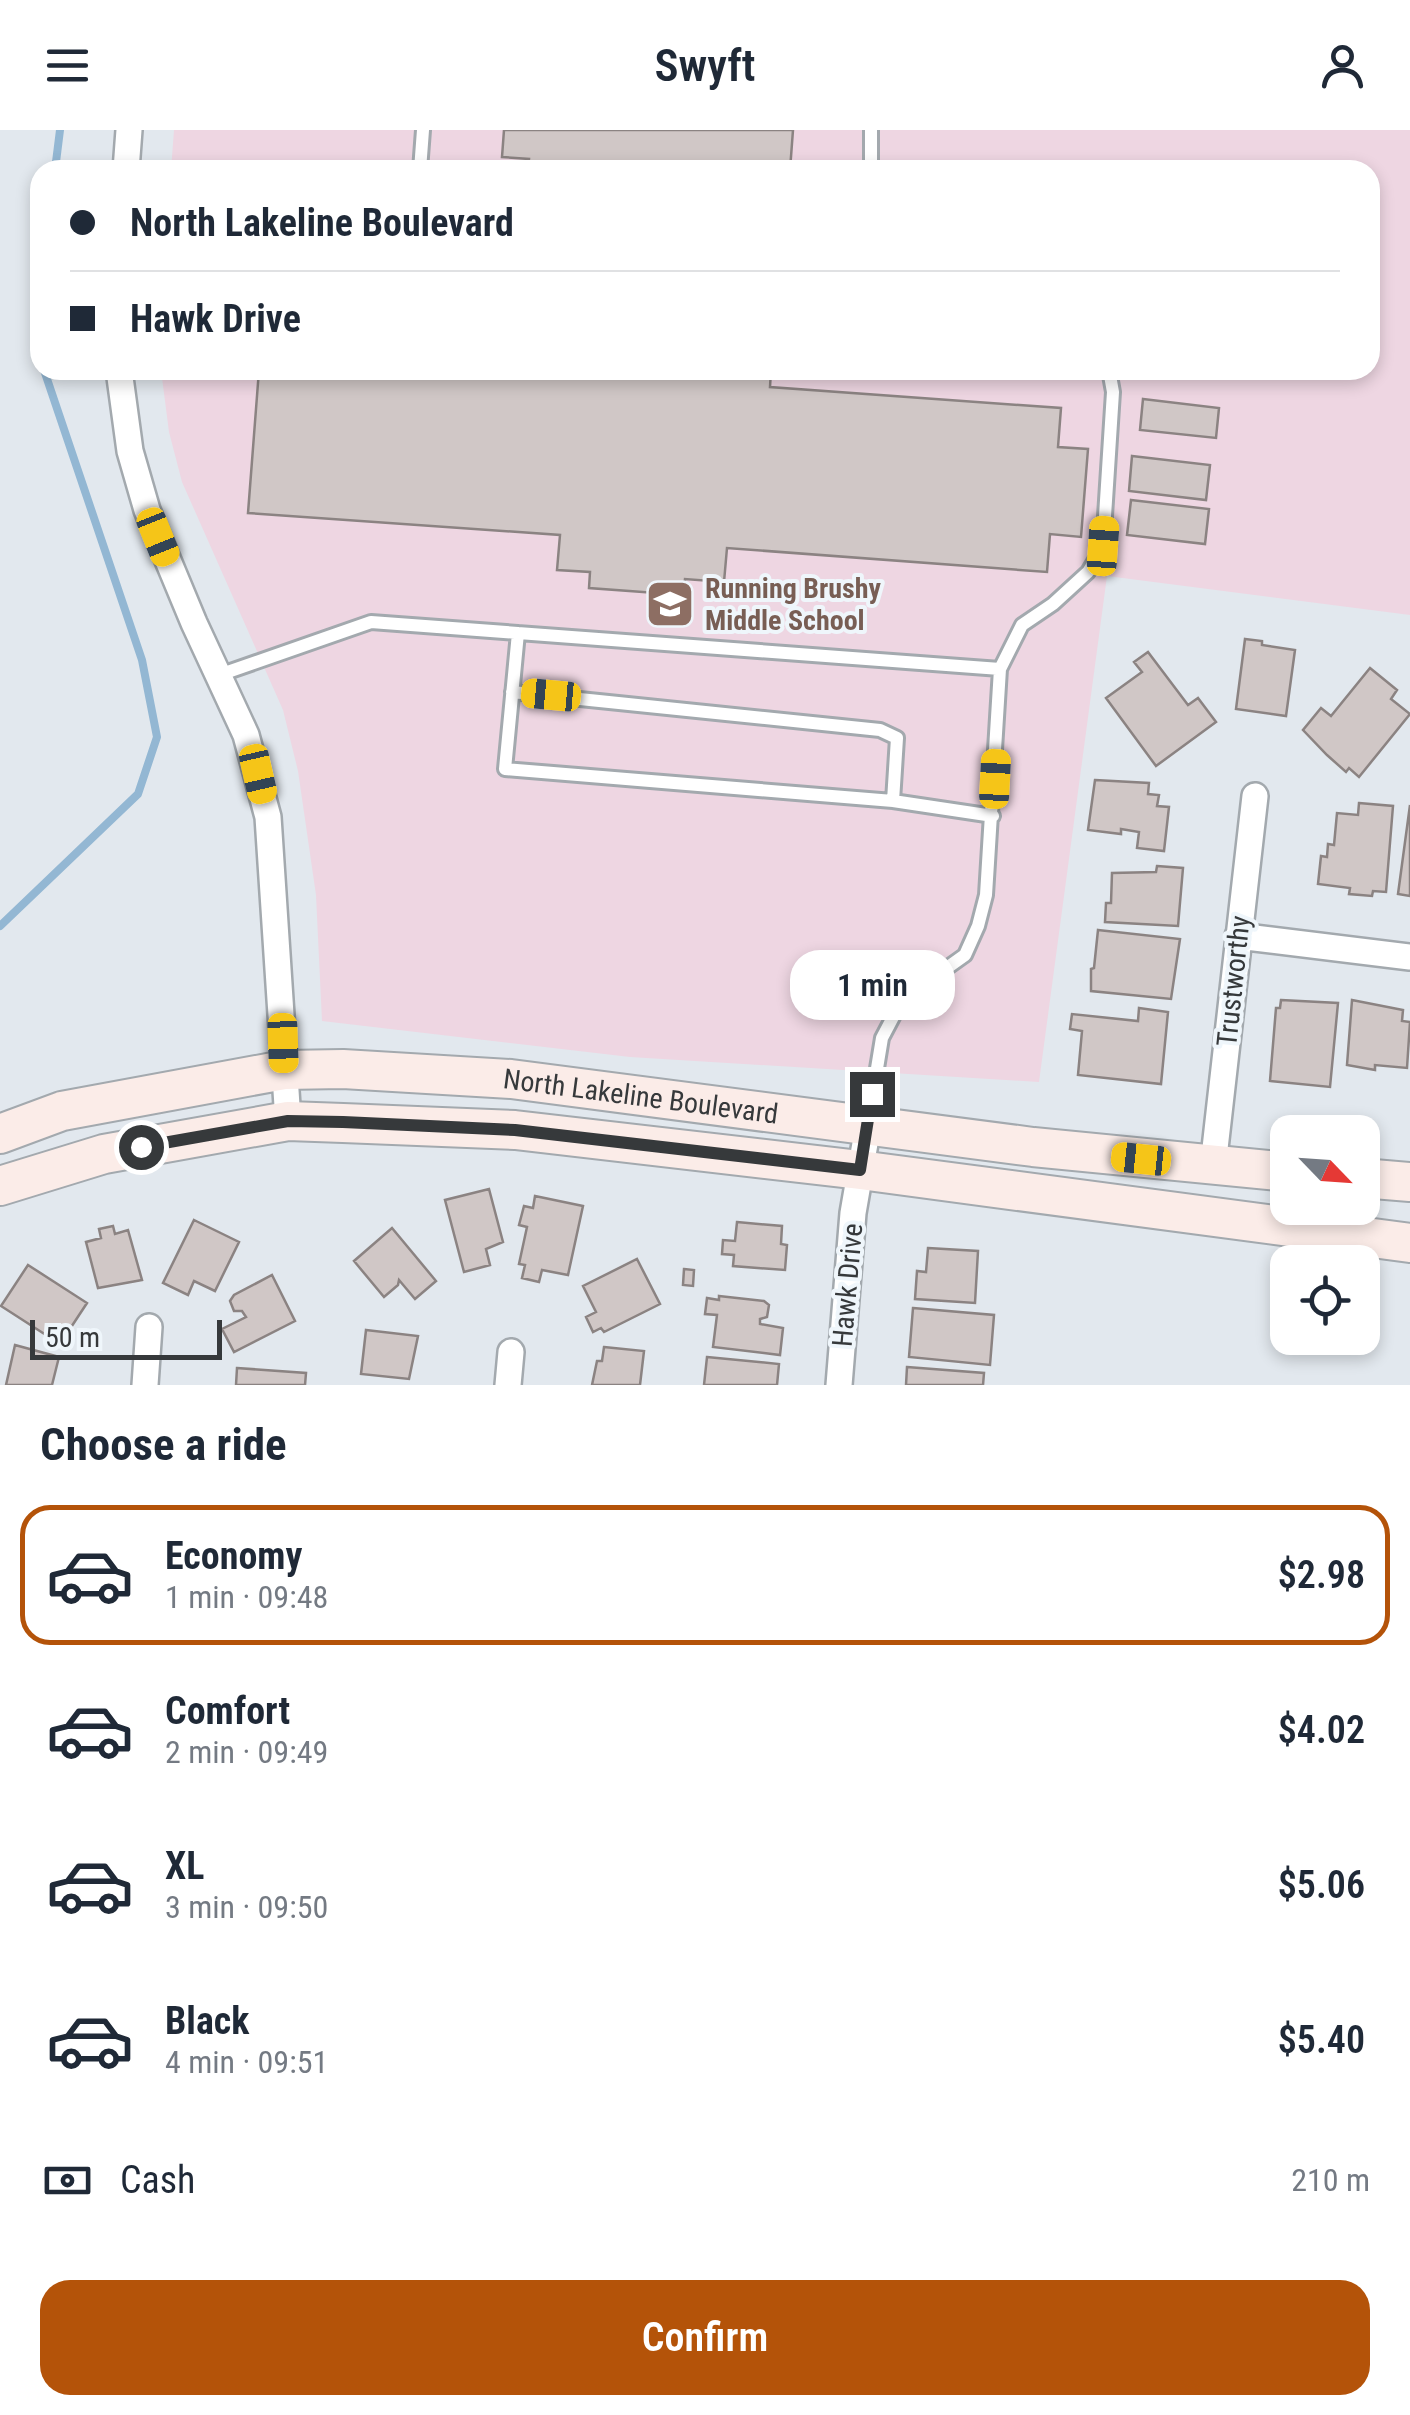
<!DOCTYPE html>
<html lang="en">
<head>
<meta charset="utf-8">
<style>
  :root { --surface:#fff; --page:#f6f6f7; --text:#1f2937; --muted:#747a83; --line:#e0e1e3; --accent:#b45309 }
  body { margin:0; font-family:"Roboto Condensed",sans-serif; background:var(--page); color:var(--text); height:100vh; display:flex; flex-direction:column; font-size:38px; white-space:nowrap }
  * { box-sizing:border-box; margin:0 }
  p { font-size:32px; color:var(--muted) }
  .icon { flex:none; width:55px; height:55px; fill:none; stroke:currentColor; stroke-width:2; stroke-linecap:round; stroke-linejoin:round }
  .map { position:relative; height:1255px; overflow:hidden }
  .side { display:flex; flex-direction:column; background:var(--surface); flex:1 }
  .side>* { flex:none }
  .guide { position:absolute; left:30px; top:30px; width:1350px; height:220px; border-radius:30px; box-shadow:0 5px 15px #0003; display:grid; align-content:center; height:220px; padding:0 40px; background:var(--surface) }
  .needle { width:65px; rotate:115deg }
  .controls { position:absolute; left:1270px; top:985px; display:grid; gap:20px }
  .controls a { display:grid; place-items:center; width:110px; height:110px; border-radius:20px; background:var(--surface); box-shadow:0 5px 15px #0003; font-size:50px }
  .scale { position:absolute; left:30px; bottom:25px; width:192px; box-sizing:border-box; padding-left:10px; border:5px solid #36393b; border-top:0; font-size:28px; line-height:35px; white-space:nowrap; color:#36393b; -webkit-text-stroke:8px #eff6fb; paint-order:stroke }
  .end { position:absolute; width:45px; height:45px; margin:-22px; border:12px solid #36393b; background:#fff; box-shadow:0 0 0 5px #fff }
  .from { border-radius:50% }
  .bubble { position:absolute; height:70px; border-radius:30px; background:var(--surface); box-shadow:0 5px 15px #0003; font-size:32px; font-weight:600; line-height:70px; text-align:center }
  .car { position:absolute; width:30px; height:60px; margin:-30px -15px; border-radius:12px; box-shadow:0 0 8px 2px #0007; background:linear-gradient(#f5c518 24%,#345 0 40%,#f5c518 0 76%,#345 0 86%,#f5c518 0) }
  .guide b { display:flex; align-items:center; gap:35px; height:95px; font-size:38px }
  .guide b+b { border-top:2px solid var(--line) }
  .guide i { width:25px; height:25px; background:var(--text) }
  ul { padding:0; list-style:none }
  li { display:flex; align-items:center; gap:30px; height:140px; margin:0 20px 15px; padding:0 20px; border:5px solid transparent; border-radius:30px }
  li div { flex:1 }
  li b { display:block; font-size:38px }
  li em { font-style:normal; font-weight:600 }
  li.selected { border-color:var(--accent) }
  li>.icon { width:90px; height:90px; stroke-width:1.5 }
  h2 { padding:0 40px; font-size:45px; line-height:120px }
  .pay { display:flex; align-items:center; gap:25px; height:110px; padding:0 40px; font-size:38px }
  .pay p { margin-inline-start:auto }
  .cta { display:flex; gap:20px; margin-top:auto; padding:20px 40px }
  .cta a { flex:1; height:115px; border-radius:30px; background:var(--accent); color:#fff; font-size:40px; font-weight:600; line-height:115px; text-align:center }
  header { display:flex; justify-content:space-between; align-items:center; height:130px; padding:0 40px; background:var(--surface); font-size:45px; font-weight:600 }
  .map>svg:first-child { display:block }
  .education { fill:#eed6e2 }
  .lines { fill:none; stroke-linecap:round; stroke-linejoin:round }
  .stream { stroke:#93b7d3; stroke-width:8 }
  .building { fill:#d0c7c6; stroke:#8b8382; stroke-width:2.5 }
  .lane-casing { stroke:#a3a9ae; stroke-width:18 }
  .street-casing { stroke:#a3a9ae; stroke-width:30 }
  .secondary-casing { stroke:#a3a9ae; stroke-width:42 }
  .lane { stroke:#fff; stroke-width:12 }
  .street { stroke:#fff; stroke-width:25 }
  .secondary { stroke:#fbece8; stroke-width:38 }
  .route { stroke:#36393b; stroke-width:12 }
  .labels { text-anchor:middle; stroke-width:8; stroke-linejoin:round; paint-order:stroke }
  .education-label { font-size:28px; font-weight:bold; fill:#785e54; stroke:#eff6fb; text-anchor:start }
  .street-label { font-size:28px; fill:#36393b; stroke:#eff6fb }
</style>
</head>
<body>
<header><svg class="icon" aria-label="menu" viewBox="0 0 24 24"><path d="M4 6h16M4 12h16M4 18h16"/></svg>Swyft<svg class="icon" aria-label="person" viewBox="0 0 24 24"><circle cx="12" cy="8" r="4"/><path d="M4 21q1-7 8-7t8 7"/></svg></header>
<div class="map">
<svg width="1410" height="1255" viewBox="0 0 1410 1255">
  <rect width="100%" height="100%" fill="#e2e8ee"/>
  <path class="education" d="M174 0H1410V485L1107 446 1039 952 630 927 322 891 316 765 298 641 283 580 182 352 169 302 161 240H1370V40H171Z"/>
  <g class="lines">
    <path class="stream" d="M55 40 60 0
      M0 796 138 664 157 607 142 530 44 240"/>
  </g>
  <path class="building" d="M504 0H793L790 40H528L529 29 502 27Z
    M259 240H771L770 257 1061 278 1058 317 1088 319 1081 407 1050 404 1047 442 727 418 724 452 685 449 683 465 589 458 590 442 557 440 560 405 248 383Z
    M1143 269 1219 278 1216 308 1140 300Z
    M1132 326 1210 335 1206 370 1129 361Z
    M1131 370 1209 379 1205 414 1127 405Z
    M1245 509 1262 511V515L1295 520 1286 586 1236 579Z
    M1148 522 1188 575 1198 568 1216 592 1156 636 1106 568 1142 542 1134 532Z
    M1370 538 1397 560 1391 569 1410 584 1359 647 1349 638 1346 642 1327 625 1303 600 1321 578 1331 586Z
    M1095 650 1149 653 1148 664 1159 665 1157 676 1169 677 1164 721 1137 718 1139 702 1121 699V704L1088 700Z
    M1359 673 1393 676 1386 762 1373 761 1372 766 1349 764 1350 758 1318 754 1321 726 1327 727 1328 714 1334 715 1337 683 1358 685Z
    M1410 675V766L1398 764Z
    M1157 736 1183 738 1178 796 1105 792 1106 773H1111L1112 743 1156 742Z
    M1098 800 1180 809 1171 869 1091 861V839L1094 838Z
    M1281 870 1338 873 1330 957 1270 951 1276 878H1280Z
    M1352 870 1403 880 1402 891 1410 892 1407 938 1375 935V940L1347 935Z
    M1139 878 1168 882 1161 954 1078 945 1082 901 1070 899 1072 884 1138 891Z
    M489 1059 503 1112 486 1119 490 1135 464 1142 445 1070Z
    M535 1066 583 1076 568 1145 542 1140 539 1152 522 1148 525 1135 519 1134 527 1097 519 1095 524 1076 533 1078Z
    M194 1090 239 1112 215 1161 194 1151 188 1165 163 1153Z
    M737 1092 782 1096 781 1114 787 1115 785 1140 733 1136 734 1125 722 1124 723 1110 735 1111Z
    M113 1096 115 1104 128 1100 142 1150 98 1158 86 1112 101 1108 99 1099Z
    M392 1098 436 1151 415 1169 399 1150 398 1155 384 1167 354 1131Z
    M928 1118 978 1121 975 1173 915 1169 917 1141 926 1142Z
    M637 1129 660 1174 604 1202 601 1198 593 1202 586 1187 596 1182 583 1156Z
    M28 1135 87 1173 60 1214 1 1176Z
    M684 1139 694 1140 693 1156 683 1155Z
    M272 1145 295 1191 234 1222 222 1199 246 1187 242 1181H234L230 1171 234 1165Z
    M719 1166 764 1171 769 1175 767 1187 760 1189V1194L783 1198 780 1225 713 1217 717 1185 705 1184 707 1168 719 1170Z
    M913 1178 994 1185 990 1235 909 1227Z
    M366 1200 418 1206 409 1249 361 1244Z
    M15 1215 59 1227 52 1255H6Z
    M604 1217 644 1221 640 1255H592L597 1231H602Z
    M707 1227 779 1234 777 1255H704Z
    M907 1237 984 1243 983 1255H906Z
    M237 1238 306 1243 305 1255H236Z"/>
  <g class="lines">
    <g class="lane-casing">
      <path id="lane" d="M871 0V40
        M420 40 423 0
        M518 503 505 639 893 671 993 686
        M219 545 371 492 1000 539
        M512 562 880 600 897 608 893 671
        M868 993 882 908 902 870 965 825 978 796 986 765 1000 539 1022 495 1053 474 1088 442 1103 417 1113 262 1109 240"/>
    </g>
    <g class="street-casing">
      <path id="street" d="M126 40 129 0
        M119 240 130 321 147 380 194 493 246 605 268 687 288 991
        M1238 806 1410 827
        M1213 1036 1255 666
        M145 1255 149 1197
        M508 1255 511 1222
        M839 1255 853 1083 868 996"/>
    </g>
    <g class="secondary-casing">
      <g id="secondary">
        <path id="s1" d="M0 1004 62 981 284 940 343 939 511 949 1033 1017 1288 1042"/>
        <path d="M1362 1048 1410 1052"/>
        <path d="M0 1056 104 1024 288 991 343 993 515 1000 860 1040 1410 1113"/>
      </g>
    </g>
    <use href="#lane" class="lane"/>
    <use href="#street" class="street"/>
    <use href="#secondary" class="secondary"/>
  </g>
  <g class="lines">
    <path class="route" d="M141 1017 288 991 343 992 515 1000 860 1040 872 964"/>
  </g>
  <defs>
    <g id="school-square" transform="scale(2.5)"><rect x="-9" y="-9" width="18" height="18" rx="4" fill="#8d6e63" stroke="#eff6fb"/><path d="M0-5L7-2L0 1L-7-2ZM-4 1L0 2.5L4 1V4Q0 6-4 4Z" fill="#fff"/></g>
  </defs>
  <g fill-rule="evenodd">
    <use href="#school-square" x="670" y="474"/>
  </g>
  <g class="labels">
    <g class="education-label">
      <text x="705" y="468">Running Brushy<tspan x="705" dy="32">Middle School</tspan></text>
    </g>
    <g class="street-label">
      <text transform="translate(1233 851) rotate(-84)" y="10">Trustworthy</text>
      <text dy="10" stroke="none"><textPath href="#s1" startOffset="650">North Lakeline Boulevard</textPath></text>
      <text transform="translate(847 1155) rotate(-85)" y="10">Hawk Drive</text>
    </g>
  </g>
</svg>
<div class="controls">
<a><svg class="needle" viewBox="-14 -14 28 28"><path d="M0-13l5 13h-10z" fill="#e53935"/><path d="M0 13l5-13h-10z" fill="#747a83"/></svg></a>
<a><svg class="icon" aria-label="locate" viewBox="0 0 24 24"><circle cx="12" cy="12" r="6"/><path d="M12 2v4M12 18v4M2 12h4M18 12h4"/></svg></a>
</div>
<div class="scale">50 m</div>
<i class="end from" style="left:141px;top:1017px"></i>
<i class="end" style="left:872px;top:964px"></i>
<div class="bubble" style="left:790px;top:820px;width:165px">1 min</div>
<i class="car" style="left:158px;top:407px;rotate:158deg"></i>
<i class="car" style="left:1103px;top:416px;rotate:4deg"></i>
<i class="car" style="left:551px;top:565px;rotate:275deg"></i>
<i class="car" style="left:258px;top:644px;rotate:167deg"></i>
<i class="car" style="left:995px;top:649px;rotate:3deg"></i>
<i class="car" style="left:283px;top:913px;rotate:178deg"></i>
<i class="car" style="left:1141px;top:1029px;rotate:276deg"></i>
<div class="guide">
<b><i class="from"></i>North Lakeline Boulevard</b>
<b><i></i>Hawk Drive</b>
</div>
</div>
<section class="side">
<h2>Choose a ride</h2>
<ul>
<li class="selected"><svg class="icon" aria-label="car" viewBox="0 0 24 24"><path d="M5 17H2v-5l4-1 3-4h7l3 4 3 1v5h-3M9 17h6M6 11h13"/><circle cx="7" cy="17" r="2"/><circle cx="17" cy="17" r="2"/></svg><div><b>Economy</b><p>1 min · 09:48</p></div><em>$2.98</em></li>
<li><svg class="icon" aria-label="car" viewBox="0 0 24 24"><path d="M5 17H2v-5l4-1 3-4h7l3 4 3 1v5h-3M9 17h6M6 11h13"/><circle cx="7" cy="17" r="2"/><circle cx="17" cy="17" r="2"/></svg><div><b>Comfort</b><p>2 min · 09:49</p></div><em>$4.02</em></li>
<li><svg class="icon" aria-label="car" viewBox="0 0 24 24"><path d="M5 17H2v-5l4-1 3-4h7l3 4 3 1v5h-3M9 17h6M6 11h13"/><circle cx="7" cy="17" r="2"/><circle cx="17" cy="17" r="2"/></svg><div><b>XL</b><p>3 min · 09:50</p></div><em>$5.06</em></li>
<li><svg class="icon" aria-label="car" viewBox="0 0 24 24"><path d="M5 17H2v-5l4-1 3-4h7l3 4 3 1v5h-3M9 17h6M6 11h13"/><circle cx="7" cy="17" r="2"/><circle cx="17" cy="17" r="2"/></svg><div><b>Black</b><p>4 min · 09:51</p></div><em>$5.40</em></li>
</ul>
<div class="pay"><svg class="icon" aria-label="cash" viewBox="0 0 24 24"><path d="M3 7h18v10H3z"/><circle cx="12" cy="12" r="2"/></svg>Cash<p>210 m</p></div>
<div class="cta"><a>Confirm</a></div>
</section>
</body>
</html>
